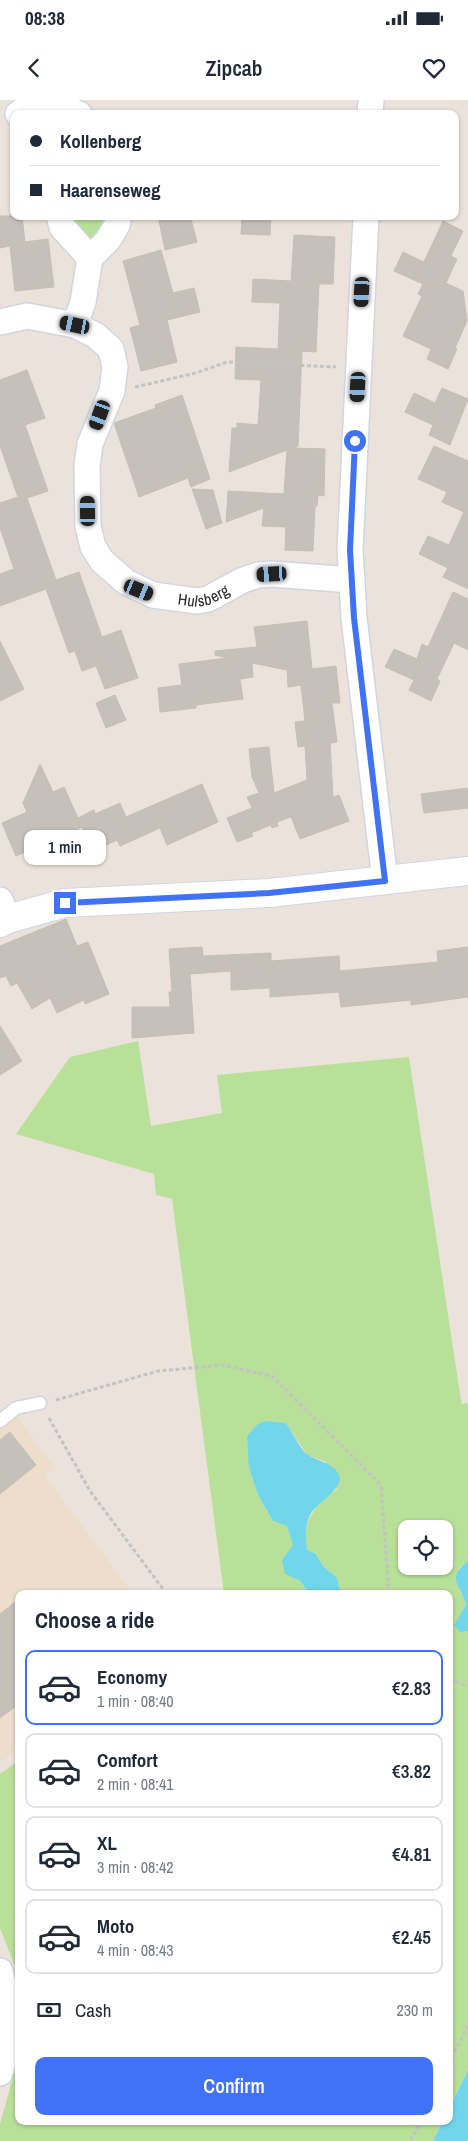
<!DOCTYPE html>
<html lang="en">
<head>
<meta charset="utf-8">
<style>
  :root { --surface:#fff; --page:#f6f6f7; --text:#1f2937; --muted:#747a83; --line:#e0e1e3; --accent:#3f72f4 }
  body { margin:0; font-family:"Archivo Narrow",sans-serif; background:var(--page); color:var(--text); height:100vh; display:flex; flex-direction:column; font-size:19px; white-space:nowrap }
  * { box-sizing:border-box; margin:0 }
  p { font-size:16px; color:var(--muted) }
  .icon { flex:none; width:28px; height:28px; fill:none; stroke:currentColor; stroke-width:2; stroke-linecap:round; stroke-linejoin:round }
  .map { position:relative; flex:1; overflow:hidden }
  .details { position:absolute; left:15px; top:1490px; width:438px; height:535px; display:flex; flex-direction:column; background:var(--surface); border-radius:10px; box-shadow:0 1px 4px #0004 }
  .details>* { flex:none }
  .hud { position:absolute; left:10px; top:10px; width:449px; height:110px; border-radius:10px; box-shadow:0 1px 4px #0004; display:grid; align-content:center; height:110px; padding:0 20px; background:var(--surface) }
  .fabs { position:absolute; left:398px; top:1420px; display:grid; gap:10px }
  .fabs a { display:grid; place-items:center; width:55px; height:55px; border-radius:10px; background:var(--surface); box-shadow:0 1px 4px #0004; font-size:25px }
  .end { position:absolute; width:22px; height:22px; margin:-11px; border:6px solid #3f72f4; background:#fff; box-shadow:0 0 0 2px #fff }
  .from { border-radius:50% }
  .bubble { position:absolute; height:35px; border-radius:10px; background:var(--surface); box-shadow:0 1px 4px #0004; font-size:16px; font-weight:600; line-height:35px; text-align:center }
  .car { position:absolute; width:15px; height:30px; margin:-15px -8px; border-radius:6px; box-shadow:0 0 4px 1px #0007; background:linear-gradient(#222 24%,#8ab4d8 0 40%,#222 0 76%,#8ab4d8 0 86%,#222 0) }
  .hud b { display:flex; align-items:center; gap:18px; height:48px; font-size:19px }
  .hud b+b { border-top:1px solid var(--line) }
  .hud i { width:12px; height:12px; background:var(--text) }
  ul { padding:0; list-style:none }
  li { display:flex; align-items:center; gap:15px; height:75px; margin:0 10px 8px; padding:0 10px; border:2px solid var(--line); border-radius:10px }
  li div { flex:1 }
  li b { display:block; font-size:19px }
  li em { font-style:normal; font-weight:600 }
  li.current { border-color:var(--accent) }
  li>.icon { width:45px; height:45px; stroke-width:1.5 }
  h2 { padding:0 20px; font-size:22px; line-height:60px }
  .pay { display:flex; align-items:center; gap:12px; height:55px; padding:0 20px; font-size:19px }
  .pay p { margin-inline-start:auto }
  .action { display:flex; gap:10px; margin-top:auto; padding:10px 20px }
  .action a { flex:1; height:58px; border-radius:10px; background:var(--accent); color:#fff; font-size:20px; font-weight:600; line-height:58px; text-align:center }
  .status { display:flex; justify-content:space-between; align-items:center; height:35px; padding:0 25px; background:var(--surface); direction:ltr }
  .status svg { height:14px; fill:currentColor }
  header { display:flex; justify-content:space-between; align-items:center; height:65px; padding:0 20px; background:var(--surface); font-size:22px; font-weight:600 }
  .map>svg:first-child { display:block }
  .education { fill:#ecdecb }
  .green { fill:#b8e099; fill-rule:evenodd }
  .water { fill:#71d6ea }
  .building { fill:#c6c0bb; stroke:#c6beb5 }
  .lines { fill:none; stroke-linecap:round; stroke-linejoin:round }
  .service-casing { stroke:#d0d5e1; stroke-width:15 }
  .minor-casing { stroke:#d0d5e1; stroke-width:28 }
  .tertiary-casing { stroke:#d0d5e1; stroke-width:30 }
  .path { stroke:#c3c3c3; stroke-width:3; stroke-dasharray:4 2.5; stroke-linecap:butt }
  .service { stroke:#fff; stroke-width:12 }
  .minor { stroke:#fff; stroke-width:25 }
  .tertiary { stroke:#fff; stroke-width:28 }
  .route { stroke:#3f72f4; stroke-width:6 }
  .labels { text-anchor:middle; stroke-width:4.5; stroke-linejoin:round; paint-order:stroke }
  .street-label { font-size:16px; fill:#292929; stroke:#fff }
</style>
</head>
<body>
<div class="status"><b>08:38</b><svg viewBox="0 0 49 12"><path d="M0 12V9h3v3zM5 12V6h3v6zM10 12V3h3v9zM15 12V0h3v12zM26 1h20v11H26zM47 4h2v5h-2z"/></svg></div>
<header><svg class="icon" aria-label="back" viewBox="0 0 24 24"><path d="M15 5l-7 7 7 7"/></svg>Zipcab<svg class="icon" aria-label="heart" viewBox="0 0 24 24"><path d="M12 20l-8-8c-3-5 5-10 8-4 3-6 11-1 8 4z"/></svg></header>
<div class="map">
<svg width="468" height="2041" viewBox="0 0 468 2041">
  <rect width="100%" height="100%" fill="#ebe3db"/>
  <path class="education" d="M16 1315 55 1368 45 1376 133 1494H19V1648L0 1663V1327Z"/>
  <path class="green" d="M66 116H109C105 126 99 138 88 139Z
    M138 941 151 1026 222 1013 217 975 409 957 460 1294 462 1304 468 1303V1461L459 1468V1491L464 1498 466 1505 455 1525 460 1531H468V1970L449 2009V1494H338L340 1491 337 1478 323 1466 316 1454 307 1450C302 1418 314 1408 337 1389L326 1362 307 1355 286 1323 266 1321 249 1368 258 1395 273 1421 287 1426 294 1445 282 1460 310 1494H224L172 1099 156 1095 154 1074 16 1034 70 957ZM406 1429H444V1466H406Z
    M19 1660V1877L0 1828V1674Z
    M19 1956V2021H443L433 2041H0V2024Z"/>
  <path class="water" d="M266 1321 286 1323C292 1331 301 1351 308 1355 317 1361 331 1362 338 1373 347 1388 317 1402 310 1415 305 1426 305 1438 307 1450L316 1454 323 1466 337 1478 340 1491 338 1494H310L299 1480 285 1474 282 1460 293 1445 287 1426 273 1421 258 1395 249 1368 247 1336 258 1324Z
    M468 1461V1531L460 1532 454 1525 466 1505C461 1485 445 1479 468 1461Z
    M468 1970V2041H433L443 2021H449V2009Z"/>
  <path class="building" d="M0 116H22L25 142 48 139 54 187 15 191 10 146 0 148Z
    M158 116H190L197 142 165 150Z
    M242 116H271L270 135 241 134Z
    M443 121 463 131 451 156 457 159 446 183 463 191 467 221 455 248 457 249 448 269 427 259 431 249 403 236 422 196 418 194 423 184 394 171 403 152 424 162Z
    M294 135 335 137 333 184H319L316 252 302 251 298 346 292 348 325 349 324 396 318 395 317 406H315L313 451 285 450 286 427 262 426 264 408 226 422 228 391 284 394 287 350 229 372 232 328H237V323L258 325 261 280 235 279 236 247 278 249 280 203 252 202 253 179 291 181Z
    M161 150 173 193 194 188 200 212 167 220 177 262 141 271 130 228 140 225 123 161Z
    M27 270 45 318 25 325 48 391 27 398 56 480 79 472 102 537 121 530 138 578 105 589 96 566 82 571 75 551 69 553 46 489 0 506V474L14 469 0 428V403L18 397 0 346V280Z
    M442 288 468 299 450 345 429 335 433 325 405 312 414 293 435 303Z
    M182 295 210 379 191 387 188 378 139 397 114 323 156 308 155 305Z
    M434 346 468 361V402L464 412 442 402 447 392 418 379Z
    M192 389 213 390 222 423 206 429Z
    M468 403V489L443 477 448 468 419 454 428 436 449 445Z
    M453 492 468 499V550L454 543 437 579 440 581 431 601 409 590 414 580 385 567 394 549 417 559 422 544 428 547Z
    M307 521 312 569 336 566 340 603H332L337 642 330 643 333 697 339 695 349 721 300 739 291 717 277 722 278 726 272 728 271 725 251 733 253 736 237 742 227 718 252 708 247 697 259 693 252 677 249 649 269 647 274 693 307 680 305 646 298 647 295 622 305 621 301 585 288 587 287 570 252 563 253 577 240 579 243 599 196 605V608L160 612 158 588 182 585 179 564 228 558 215 555V551L257 547 254 527Z
    M0 541 24 589 0 601Z
    M115 595 126 620 106 628 96 603Z
    M40 664 53 692 64 687 78 718 94 710 95 714 120 703 126 717 202 684 218 722 167 745 160 728 120 746 117 740 93 751 82 727 16 756 2 723 27 712 23 703Z
    M468 688V708L424 713 421 694Z
    M66 819 77 846 88 842 109 894 85 904 84 900 57 913 50 898 32 909 17 883 11 886 6 876 0 878V846Z
    M202 847 203 856 271 853V861L339 856 340 871 438 862 437 851 468 847V897L411 905V900L341 907 339 892 270 897V888L231 890V871L190 874 194 933 132 938V907H170L169 892H172L169 849Z
    M0 926 22 961 0 975Z
    M10 1332 36 1365 0 1394V1340Z
    M19 1499V1604L0 1618V1514Z"/>
  <g class="lines">
    <g class="service-casing">
      <path id="service" d="M0 1321 16 1308 40 1303"/>
    </g>
    <g class="minor-casing">
      <g id="minor">
        <path d="M18 14C34 0 60 5 79 14"/>
        <path d="M370 14 371 0"/>
        <path d="M59 116 62 127 90 158"/>
        <path d="M366 116 350 450 354 518 385 781"/>
        <path id="s1" d="M0 222 27 216 75 225 95 235 111 249 115 267 112 291 90 344 87 366 88 426 93 447 102 461 126 482 153 495 197 501 208 499 243 480 258 475 272 474 352 480"/>
        <path d="M75 225 83 202 90 158 108 140 117 125 119 116"/>
        <path d="M0 800 8 819"/>
        <path d="M0 1871C9 1904 10 1941 0 1973"/>
      </g>
    </g>
    <g class="tertiary-casing">
      <path id="tertiary" d="M0 823 8 819 65 803 269 793 468 771"/>
    </g>
    <path class="path" d="M135 287 196 273 227 262 336 267
      M56 1300 158 1271 223 1265 272 1276 381 1385 389 1494
      M49 1318 90 1391 166 1493 170 1494
      M449 1579 468 1586
      M449 1964 468 1925
      M411 2041 420 2021"/>
    <use href="#service" class="service"/>
    <use href="#minor" class="minor"/>
    <use href="#tertiary" class="tertiary"/>
  </g>
  <g class="lines">
    <path class="route" d="M65 803 269 793 385 781 354 518 350 450 355 341"/>
  </g>
  <g class="labels">
    <g class="street-label">
      <text dy="6" stroke="none"><textPath href="#s1" startOffset="454">Hulsberg</textPath></text>
    </g>
  </g>
</svg>
<div class="fabs">
<a><svg class="icon" aria-label="locate" viewBox="0 0 24 24"><circle cx="12" cy="12" r="6"/><path d="M12 2v4M12 18v4M2 12h4M18 12h4"/></svg></a>
</div>
<i class="end from" style="left:355px;top:341px"></i>
<i class="end" style="left:65px;top:803px"></i>
<div class="bubble" style="left:24px;top:730px;width:82px">1 min</div>
<i class="car" style="left:362px;top:192px;rotate:183deg"></i>
<i class="car" style="left:75px;top:225px;rotate:282deg"></i>
<i class="car" style="left:358px;top:287px;rotate:183deg"></i>
<i class="car" style="left:100px;top:315px;rotate:200deg"></i>
<i class="car" style="left:88px;top:411px;rotate:359deg"></i>
<i class="car" style="left:272px;top:474px;rotate:267deg"></i>
<i class="car" style="left:139px;top:490px;rotate:112deg"></i>
<div class="hud">
<b><i class="from"></i>Kollenberg</b>
<b><i></i>Haarenseweg</b>
</div>
<section class="details">
<h2>Choose a ride</h2>
<ul>
<li class="current"><svg class="icon" aria-label="car" viewBox="0 0 24 24"><path d="M5 17H2v-5l4-1 3-4h7l3 4 3 1v5h-3M9 17h6M6 11h13"/><circle cx="7" cy="17" r="2"/><circle cx="17" cy="17" r="2"/></svg><div><b>Economy</b><p>1 min · 08:40</p></div><em>€2.83</em></li>
<li><svg class="icon" aria-label="car" viewBox="0 0 24 24"><path d="M5 17H2v-5l4-1 3-4h7l3 4 3 1v5h-3M9 17h6M6 11h13"/><circle cx="7" cy="17" r="2"/><circle cx="17" cy="17" r="2"/></svg><div><b>Comfort</b><p>2 min · 08:41</p></div><em>€3.82</em></li>
<li><svg class="icon" aria-label="car" viewBox="0 0 24 24"><path d="M5 17H2v-5l4-1 3-4h7l3 4 3 1v5h-3M9 17h6M6 11h13"/><circle cx="7" cy="17" r="2"/><circle cx="17" cy="17" r="2"/></svg><div><b>XL</b><p>3 min · 08:42</p></div><em>€4.81</em></li>
<li><svg class="icon" aria-label="car" viewBox="0 0 24 24"><path d="M5 17H2v-5l4-1 3-4h7l3 4 3 1v5h-3M9 17h6M6 11h13"/><circle cx="7" cy="17" r="2"/><circle cx="17" cy="17" r="2"/></svg><div><b>Moto</b><p>4 min · 08:43</p></div><em>€2.45</em></li>
</ul>
<div class="pay"><svg class="icon" aria-label="cash" viewBox="0 0 24 24"><path d="M3 7h18v10H3z"/><circle cx="12" cy="12" r="2"/></svg>Cash<p>230 m</p></div>
<div class="action"><a>Confirm</a></div>
</section>
</div>
</body>
</html>
